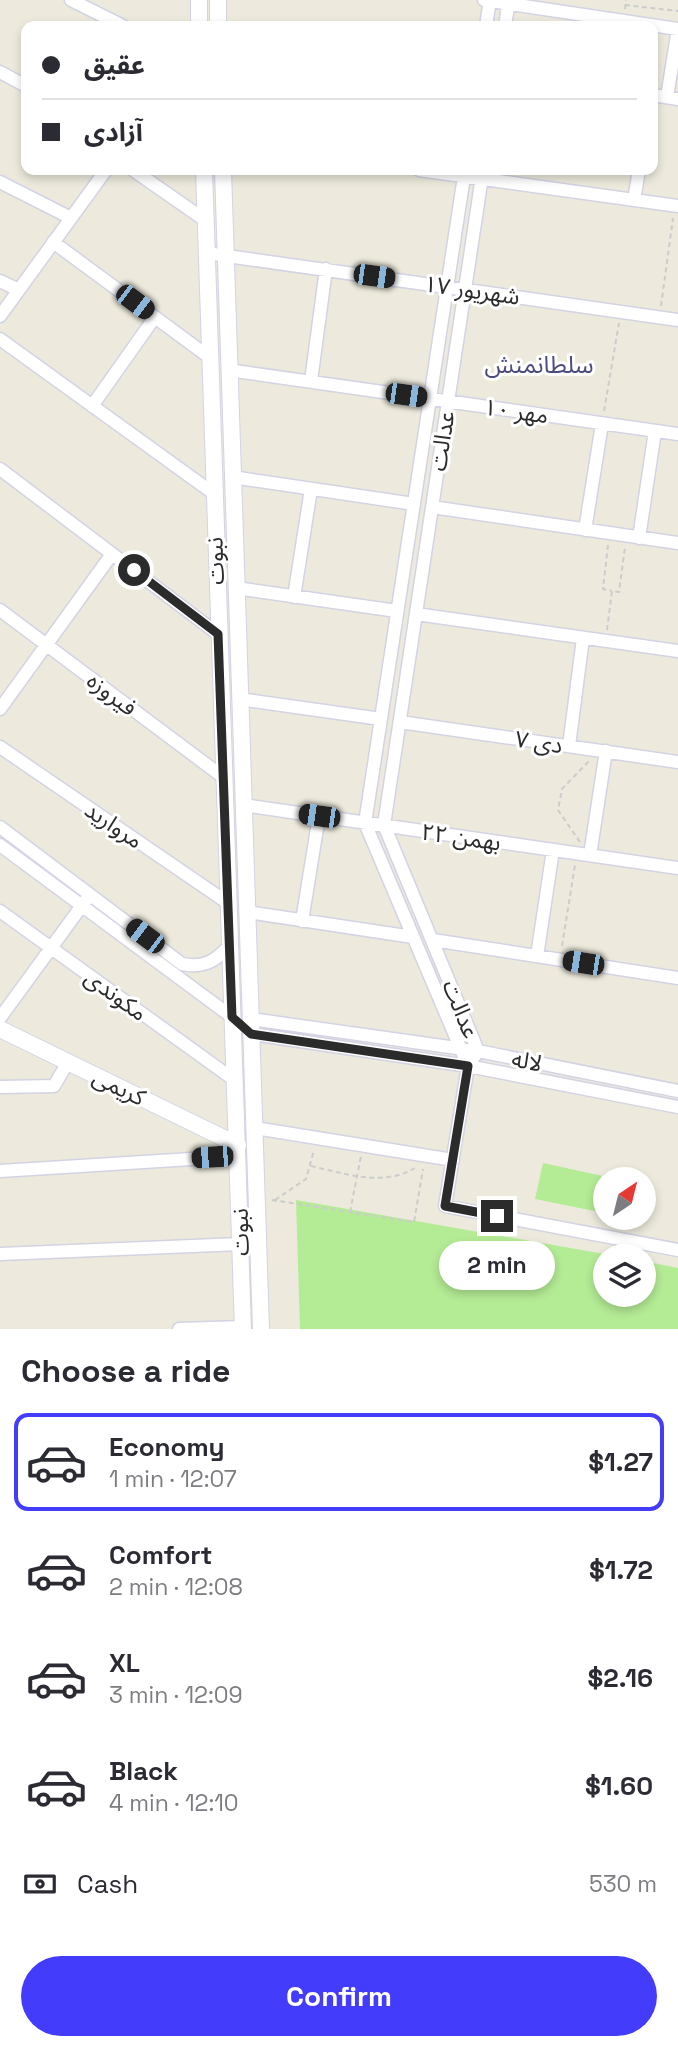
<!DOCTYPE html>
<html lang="en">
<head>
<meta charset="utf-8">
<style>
  :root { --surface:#fff; --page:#f7f7f7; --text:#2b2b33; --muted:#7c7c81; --line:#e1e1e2; --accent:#433dfb }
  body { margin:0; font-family:"Space Grotesk","Noto Sans Arabic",sans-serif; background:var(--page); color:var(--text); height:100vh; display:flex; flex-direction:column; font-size:26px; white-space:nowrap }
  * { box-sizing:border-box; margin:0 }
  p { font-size:23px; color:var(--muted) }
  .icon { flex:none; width:38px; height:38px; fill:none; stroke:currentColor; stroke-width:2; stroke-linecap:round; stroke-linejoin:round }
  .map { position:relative; height:1329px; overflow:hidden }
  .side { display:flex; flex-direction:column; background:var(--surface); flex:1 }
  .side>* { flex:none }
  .banner { position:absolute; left:21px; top:21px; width:637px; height:154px; border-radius:14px; box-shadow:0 4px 10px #0003; display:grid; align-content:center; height:154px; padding:0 21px; background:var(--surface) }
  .needle { width:46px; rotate:35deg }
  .buttons { position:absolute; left:593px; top:1167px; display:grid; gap:14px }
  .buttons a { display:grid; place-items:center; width:63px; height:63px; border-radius:50%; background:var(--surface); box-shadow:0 4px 10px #0003; font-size:35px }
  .end { position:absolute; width:32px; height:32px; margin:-16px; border:9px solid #2b2b2b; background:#fff; box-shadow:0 0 0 4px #fff }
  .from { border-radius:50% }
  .bubble { position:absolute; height:49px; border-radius:24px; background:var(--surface); box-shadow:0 4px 10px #0003; font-size:23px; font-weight:700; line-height:49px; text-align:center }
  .car { position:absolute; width:21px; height:42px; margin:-21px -10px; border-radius:9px; box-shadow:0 0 5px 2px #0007; background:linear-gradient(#222 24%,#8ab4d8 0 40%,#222 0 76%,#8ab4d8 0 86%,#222 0) }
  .banner b { display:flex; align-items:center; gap:24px; height:66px; font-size:26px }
  .banner b+b { border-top:2px solid var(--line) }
  .banner i { width:18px; height:18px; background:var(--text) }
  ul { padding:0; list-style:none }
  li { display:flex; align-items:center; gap:21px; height:98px; margin:0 14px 10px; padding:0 7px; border:4px solid transparent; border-radius:14px }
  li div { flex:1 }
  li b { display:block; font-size:26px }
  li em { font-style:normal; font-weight:700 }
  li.selected { border-color:var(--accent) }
  li>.icon { width:63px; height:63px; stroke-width:1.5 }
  h2 { padding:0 21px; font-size:32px; line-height:84px }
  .pay { display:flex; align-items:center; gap:18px; height:77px; padding:0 21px; font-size:26px }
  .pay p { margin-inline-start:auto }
  .action { display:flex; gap:14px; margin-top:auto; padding:14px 21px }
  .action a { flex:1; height:80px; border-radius:42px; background:var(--accent); color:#fff; font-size:28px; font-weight:700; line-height:80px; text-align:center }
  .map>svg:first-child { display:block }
  .pitch { fill:#b4eb95 }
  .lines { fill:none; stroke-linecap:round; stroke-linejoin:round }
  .minor-casing { stroke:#d3d3e4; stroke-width:15 }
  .tertiary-casing { stroke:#d3d3e4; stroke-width:18 }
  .path { stroke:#ccc; stroke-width:2; stroke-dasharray:5 3.5; stroke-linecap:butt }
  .minor { stroke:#fff; stroke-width:12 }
  .tertiary { stroke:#fff; stroke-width:16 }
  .route { stroke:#2b2b2b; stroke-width:9 }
  .labels { text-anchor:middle; stroke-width:6; stroke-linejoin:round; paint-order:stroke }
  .street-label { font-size:23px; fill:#2b2b2b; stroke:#fff }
  .neighbourhood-label { font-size:24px; fill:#4d4b7d; stroke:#fff }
</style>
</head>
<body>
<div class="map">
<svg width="678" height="1329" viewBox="0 0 678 1329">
  <rect width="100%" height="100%" fill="#edeadd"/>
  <path class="pitch" d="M543 1163 612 1178 606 1180 604 1213 535 1199Z
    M296 1200 616 1256H606V1295H644V1261L678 1268V1329H300Z"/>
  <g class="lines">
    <g class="minor-casing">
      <path id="minor" d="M71 0 123 26
        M484 0 678 29
        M486 26 490 0
        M505 26 509 0
        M0 72 26 86
        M653 95 678 99
        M667 97 678 29
        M133 170 205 220
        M419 170 678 206
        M465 170 365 823 468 1066
        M483 170 384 825 478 1051 468 1066 445 1206 678 1250
        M0 182 71 218
        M634 200 639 170
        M53 242 209 357
        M206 253 678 320
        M0 281 19 290
        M0 316 106 170
        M0 339 213 493
        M228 370 678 434
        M311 381 326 269
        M92 406 155 317
        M0 469 218 634
        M232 477 414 504
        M432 507 678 543
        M585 530 602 424
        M639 538 655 431
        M236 588 397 611
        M294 597 311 489
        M0 610 223 777
        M416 614 678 651
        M239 699 381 719
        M0 709 112 554
        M400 722 678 762
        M569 746 583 638
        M0 747 228 903
        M243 805 678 868
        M0 827 182 964C203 968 215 962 229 946
        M0 845 232 1017
        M590 855 606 751
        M0 911 233 1079
        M247 912 413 937
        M302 921 319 816
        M433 940 678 978
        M537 956 553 850
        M0 1018 86 900
        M251 1019 478 1051 678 1091
        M252 1034 468 1066 678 1107
        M0 1087 54 1086 68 1062
        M255 1128 453 1160
        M0 1171 239 1156
        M0 1254 240 1244
        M179 1329 243 1327"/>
    </g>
    <g class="tertiary-casing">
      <path id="tertiary" d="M199 0V26
        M218 0V26
        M204 170 243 1329
        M223 170 261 1329
        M0 1029 238 1145"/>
    </g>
    <path class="path" d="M625 5 678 11
      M625 9 626 0
      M661 306 673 218
      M604 411 619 323
      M608 545 603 589 612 591
      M607 630 612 591 619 592 625 547
      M580 842 558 810 562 789 589 761
      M562 946 575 865
      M311 1166C347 1174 382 1187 415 1168
      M272 1200 414 1222 423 1169
      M275 1200 306 1179 314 1150
      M350 1212 361 1156"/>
    <use href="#minor" class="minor"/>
    <use href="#tertiary" class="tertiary"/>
  </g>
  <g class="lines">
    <path class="route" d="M134 570 218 634 232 1017 251 1034 468 1066 445 1206 497 1216"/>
  </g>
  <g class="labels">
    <g class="street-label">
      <text transform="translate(472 290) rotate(8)" y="8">۱۷ شهریور</text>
      <text transform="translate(516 411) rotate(8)" y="8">۱۰ مهر</text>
      <text transform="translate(442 441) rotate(-81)" y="8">عدالت</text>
      <text transform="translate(215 561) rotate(-92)" y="8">نبوت</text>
      <text transform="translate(112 694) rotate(37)" y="8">فیروزه</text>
      <text transform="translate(539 742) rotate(8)" y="8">۷ دی</text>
      <text transform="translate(114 825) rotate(34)" y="8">مروارید</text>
      <text transform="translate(461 837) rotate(8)" y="8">۲۲ بهمن</text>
      <text transform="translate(116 995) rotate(36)" y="8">مکوندی</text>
      <text transform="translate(461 1009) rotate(68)" y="8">عدالت</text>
      <text transform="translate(527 1061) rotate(11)" y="8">لاله</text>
      <text transform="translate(119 1087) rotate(26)" y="8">کریمی</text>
      <text transform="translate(240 1232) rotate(-91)" y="8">نبوت</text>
    </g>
    <g class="neighbourhood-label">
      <text x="539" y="373">سلطانمنش</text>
    </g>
  </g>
</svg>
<div class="buttons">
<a><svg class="needle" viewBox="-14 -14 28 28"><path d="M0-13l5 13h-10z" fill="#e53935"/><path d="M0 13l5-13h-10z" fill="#7c7c81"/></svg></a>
<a><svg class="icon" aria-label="layers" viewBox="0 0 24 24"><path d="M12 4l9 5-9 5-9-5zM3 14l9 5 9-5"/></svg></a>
</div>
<i class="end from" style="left:134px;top:570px"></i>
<i class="end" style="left:497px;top:1216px"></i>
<div class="bubble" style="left:439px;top:1241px;width:116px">2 min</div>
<i class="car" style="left:374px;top:276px;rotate:98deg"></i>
<i class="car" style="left:135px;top:302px;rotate:127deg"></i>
<i class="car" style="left:406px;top:395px;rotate:98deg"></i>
<i class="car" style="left:319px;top:816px;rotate:278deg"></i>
<i class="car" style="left:145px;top:936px;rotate:307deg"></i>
<i class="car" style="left:583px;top:963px;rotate:279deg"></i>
<i class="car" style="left:212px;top:1157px;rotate:266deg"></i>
<div class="banner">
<b><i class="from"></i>عقیق</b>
<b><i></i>آزادی</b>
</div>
</div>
<section class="side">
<h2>Choose a ride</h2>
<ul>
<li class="selected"><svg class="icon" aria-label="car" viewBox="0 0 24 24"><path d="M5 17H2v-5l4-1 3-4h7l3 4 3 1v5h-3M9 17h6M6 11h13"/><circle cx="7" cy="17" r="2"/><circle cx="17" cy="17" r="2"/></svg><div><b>Economy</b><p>1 min · 12:07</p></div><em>$1.27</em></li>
<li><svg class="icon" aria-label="car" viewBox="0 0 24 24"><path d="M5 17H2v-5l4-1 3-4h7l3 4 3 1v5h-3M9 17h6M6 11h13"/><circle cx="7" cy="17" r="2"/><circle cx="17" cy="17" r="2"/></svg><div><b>Comfort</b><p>2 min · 12:08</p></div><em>$1.72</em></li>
<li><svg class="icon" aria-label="car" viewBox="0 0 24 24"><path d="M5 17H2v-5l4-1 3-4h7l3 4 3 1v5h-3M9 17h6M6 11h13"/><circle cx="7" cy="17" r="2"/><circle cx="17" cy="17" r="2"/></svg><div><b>XL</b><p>3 min · 12:09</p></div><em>$2.16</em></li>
<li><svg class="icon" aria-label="car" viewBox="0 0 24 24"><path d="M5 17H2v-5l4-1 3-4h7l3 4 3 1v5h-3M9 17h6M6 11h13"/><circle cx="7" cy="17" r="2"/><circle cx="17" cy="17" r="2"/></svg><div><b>Black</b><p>4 min · 12:10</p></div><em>$1.60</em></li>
</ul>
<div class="pay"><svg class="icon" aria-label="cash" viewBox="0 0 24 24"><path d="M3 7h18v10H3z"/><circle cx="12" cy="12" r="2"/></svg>Cash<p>530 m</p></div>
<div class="action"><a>Confirm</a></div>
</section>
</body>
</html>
